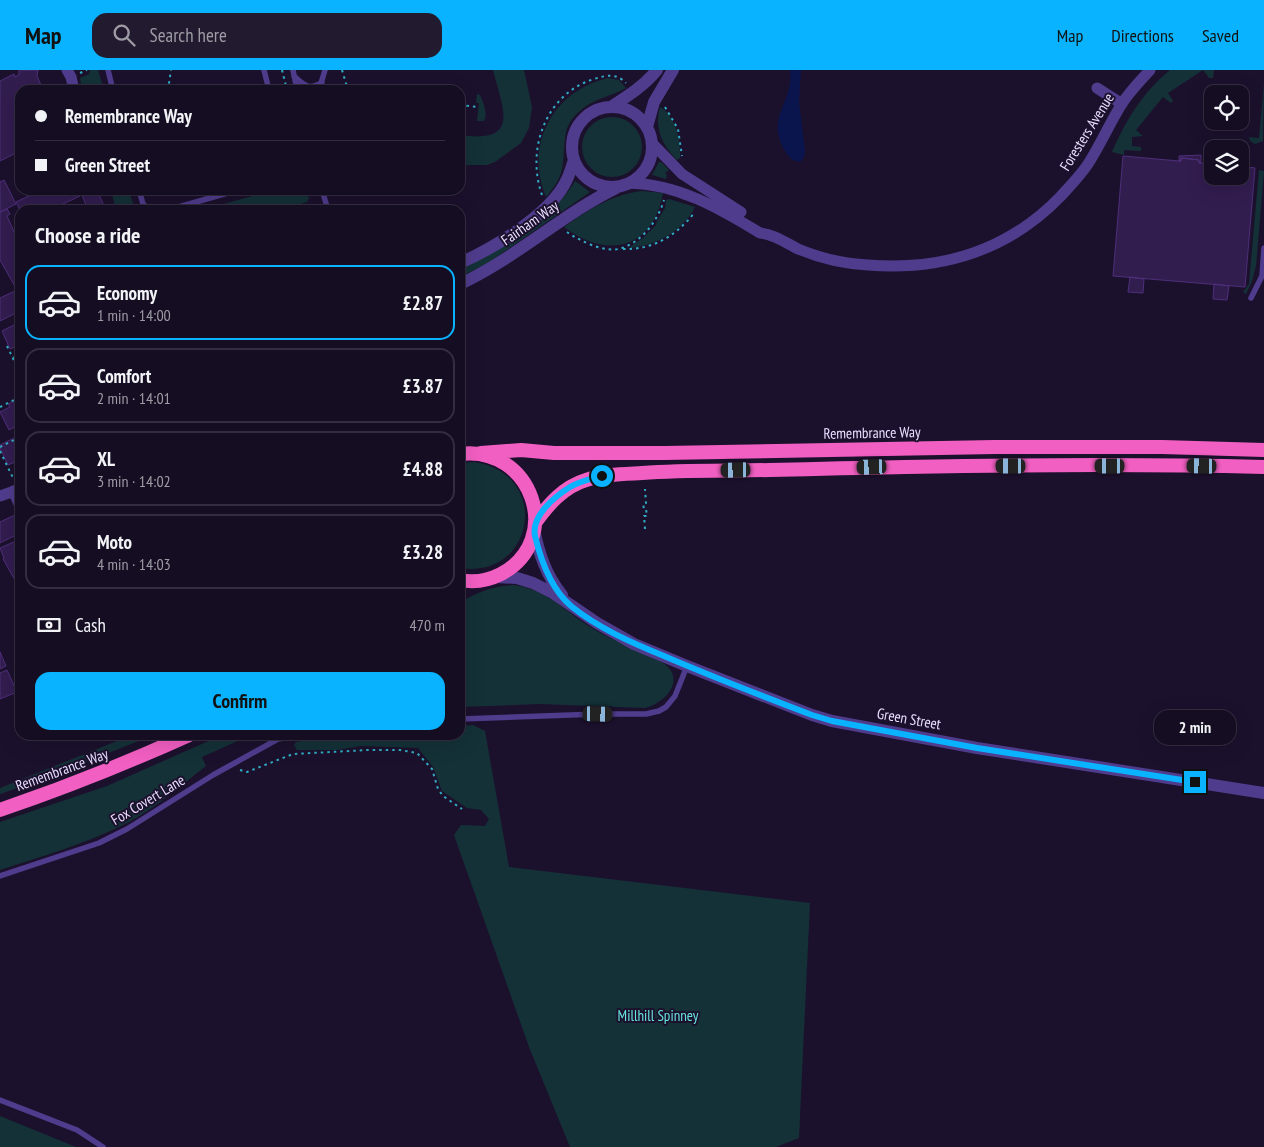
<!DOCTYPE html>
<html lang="en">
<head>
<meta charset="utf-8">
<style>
  :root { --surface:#150d22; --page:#221b2f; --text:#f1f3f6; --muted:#9d9ca5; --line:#342d40; --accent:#0ab3ff }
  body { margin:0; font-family:"PT Sans Narrow",sans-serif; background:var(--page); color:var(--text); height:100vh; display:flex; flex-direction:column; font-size:19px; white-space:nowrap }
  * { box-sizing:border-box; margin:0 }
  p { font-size:16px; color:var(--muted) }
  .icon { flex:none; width:28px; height:28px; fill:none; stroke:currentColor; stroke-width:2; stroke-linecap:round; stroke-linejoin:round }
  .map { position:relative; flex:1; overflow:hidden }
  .sheet { position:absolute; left:15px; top:135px; width:450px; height:535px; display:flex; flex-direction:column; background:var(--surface); border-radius:15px; box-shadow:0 5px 20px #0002,0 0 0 1px var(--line) }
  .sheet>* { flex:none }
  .guide { position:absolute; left:15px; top:15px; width:450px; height:110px; border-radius:15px; box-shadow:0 5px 20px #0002,0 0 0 1px var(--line); display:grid; align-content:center; height:110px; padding:0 20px; background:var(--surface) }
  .tools { position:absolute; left:1204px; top:15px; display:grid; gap:10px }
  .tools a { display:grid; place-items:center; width:45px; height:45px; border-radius:10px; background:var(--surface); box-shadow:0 5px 20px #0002,0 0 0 1px var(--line); font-size:25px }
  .end { position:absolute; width:22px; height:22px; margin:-11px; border:6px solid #0ab3ff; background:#111; box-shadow:0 0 0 2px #111 }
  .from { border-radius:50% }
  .bubble { position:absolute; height:35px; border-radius:15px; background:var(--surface); box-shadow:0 5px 20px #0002,0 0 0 1px var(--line); font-size:16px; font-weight:600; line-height:35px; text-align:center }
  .car { position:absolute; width:15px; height:30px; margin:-15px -8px; border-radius:6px; box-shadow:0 0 4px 1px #0007; background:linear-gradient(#222 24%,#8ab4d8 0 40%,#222 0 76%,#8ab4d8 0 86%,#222 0) }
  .guide b { display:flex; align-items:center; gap:18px; height:48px; font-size:19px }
  .guide b+b { border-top:1px solid var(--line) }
  .guide i { width:12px; height:12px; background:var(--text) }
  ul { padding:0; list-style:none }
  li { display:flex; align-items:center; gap:15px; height:75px; margin:0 10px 8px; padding:0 10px; border:2px solid var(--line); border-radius:15px }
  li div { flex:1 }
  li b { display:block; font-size:19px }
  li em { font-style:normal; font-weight:600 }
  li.active { border-color:var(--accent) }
  li>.icon { width:45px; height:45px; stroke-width:1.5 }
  h2 { padding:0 20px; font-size:22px; line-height:60px }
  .pay { display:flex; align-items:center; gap:12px; height:55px; padding:0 20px; font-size:19px }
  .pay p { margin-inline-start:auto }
  .button { display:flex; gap:10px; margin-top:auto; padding:10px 20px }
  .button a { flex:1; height:58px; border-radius:15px; background:var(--accent); color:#111; font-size:20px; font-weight:600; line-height:58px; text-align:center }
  header { display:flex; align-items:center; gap:30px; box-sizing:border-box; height:70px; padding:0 25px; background:var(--accent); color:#111 }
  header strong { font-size:24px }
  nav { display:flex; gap:28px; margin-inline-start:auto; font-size:18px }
  .search { width:350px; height:45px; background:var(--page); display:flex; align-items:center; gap:12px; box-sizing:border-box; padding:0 18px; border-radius:15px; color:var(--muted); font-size:19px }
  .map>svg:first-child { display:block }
  .green { fill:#143138 }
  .water { fill:#0a154d }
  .building { fill:#321d4f; stroke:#4e2f7b }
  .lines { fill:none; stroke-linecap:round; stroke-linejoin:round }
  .path { stroke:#2facc2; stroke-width:2; stroke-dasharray:2.5 4; stroke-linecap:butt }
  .service { stroke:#503c8d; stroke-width:5.5 }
  .minor { stroke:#503c8d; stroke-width:11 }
  .tertiary { stroke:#503c8d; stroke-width:12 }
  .trunk { stroke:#f25fc2; stroke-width:14 }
  .route { stroke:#0ab3ff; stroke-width:6 }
  .labels { text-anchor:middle; stroke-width:4; stroke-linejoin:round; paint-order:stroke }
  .street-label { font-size:15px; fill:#e9deff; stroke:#1c112d }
  .park-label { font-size:15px; fill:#66e3de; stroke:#1c112d }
</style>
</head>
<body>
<header>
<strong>Map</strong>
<div class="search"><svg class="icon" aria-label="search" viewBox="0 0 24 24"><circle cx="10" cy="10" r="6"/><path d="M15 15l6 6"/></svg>Search here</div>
<nav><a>Map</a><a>Directions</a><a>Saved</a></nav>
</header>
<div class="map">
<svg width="1264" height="1077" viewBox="0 0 1264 1077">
  <rect width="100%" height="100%" fill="#1c112d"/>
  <path class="green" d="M90 0H98L104 20H82L80 8 89 4Z
    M493 0H524L532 37 529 58 521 73 495 92 487 95H460V65C521 74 503 39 493 0Z
    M1170 0H1214L1213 8H1209L1203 0 1168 23 1173 31 1171 33 1163 27 1136 60 1143 66 1132 67V76L1141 77V81L1124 80V85L1112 82C1126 50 1143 22 1170 0Z
    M608 8 619 10 626 18C612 26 593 29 581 40 561 56 566 71 563 93 562 106 555 117 546 127 524 74 553 21 608 8Z
    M1264 13 1263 71 1255 74 1250 71 1249 67 1259 68Z
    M477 24 480 25C483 32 488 43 484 51H477L479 33H476Z
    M660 37C676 45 681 72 680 88L677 90C662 75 654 58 660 37Z
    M582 77a30 30 0 1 1 60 0a30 30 0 1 1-60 0Z
    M659 92H661L669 100 665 103 667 105 666 109 652 105Z
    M1259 100 1264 101 1256 196 1252 211 1246 224 1243 222 1249 214Z
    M575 111 590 122 488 193 460 207V200L470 195C507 171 552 150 575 111Z
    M111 120H129L135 140H116Z
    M274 120C286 120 303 116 309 128L307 132 281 140H202Z
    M642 121 663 123C653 179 607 190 564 157 588 140 613 124 642 121Z
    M669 129 695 137C683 161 657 175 631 178V176L643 168 657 154 656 153 665 138 666 130Z
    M474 392C553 404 534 510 460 498V393Z
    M514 515C546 520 559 536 584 553 598 563 615 570 631 578 641 583 661 589 668 597 684 614 662 634 645 638L540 634 460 637V532C478 522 494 516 514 515Z
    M473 655 485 661 509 797 810 833 799 1068 776 1077H570L529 977 454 765 461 755 485 756 489 749 481 740 467 738 442 721 433 697 418 678 361 676 337 680H297L294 675 296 672 333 665H460V656Z
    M132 665H154L35 712 0 724V718Z
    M222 665H251L202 687 206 696C181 715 157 737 129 752 88 773 43 786 0 800V752L107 716Z
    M0 1046 76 1077H0Z"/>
  <path class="water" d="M790 0H801L799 31 805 81 804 87 800 92C792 91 789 87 785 81 765 45 794 35 790 0Z"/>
  <path class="building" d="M19 0H38L37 6 43 20H20V81L0 91V11L14 4 15 7 19 5Z
    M1201 85V93H1199V90L1181 88V91H1179V86Z
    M1123 86 1179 91H1181V88L1199 90V93L1212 94V106H1240V96L1255 98 1245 217 1113 206Z
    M4 110 16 134 0 142V112Z
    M34 120H77L80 126 50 140H20L16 132 35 123Z
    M80 120H97L104 136 95 140H88Z
    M84 134 86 140H71Z
    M7 139 10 144 7 146 16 166 20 165V219L17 220 0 190V142Z
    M1130 207 1144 209 1143 223 1128 222Z
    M1214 214 1229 216 1227 230 1213 229Z
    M15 221 18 227 20 226V241L0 251V228Z
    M16 254 20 264V274L10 279 2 261Z
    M20 328V354L9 360 0 342 10 337 8 334Z
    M20 365V390L8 395 0 378V375Z
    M15 445 20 455V463L0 473V452Z
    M16 471 20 479V507L15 510 3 489 4 488 0 478Z
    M0 582 6 596 0 599Z
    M7 600 17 622 0 629V603Z"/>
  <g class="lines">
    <path class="path" d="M282 0 287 20
      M342 0 348 20
      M80 3 87 0
      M168 20 171 0
      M460 35 478 37
      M665 37 678 59 682 86
      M174 120 194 123
      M542 125C526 80 545 24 594 9 607 5 616 3 626 13
      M567 162C580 171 606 184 622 178 643 171 658 150 664 130
      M623 179C654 180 677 165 695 142
      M7 276 20 303
      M13 288 20 284
      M0 337 20 327
      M0 377 20 367
      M0 381 14 410
      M645 459 644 446H647L646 439H644L643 434 646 433 645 419
      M240 700 247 702 293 684 368 680H400L417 683 432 699 438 719 443 726 462 739"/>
    <path class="service" d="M108 0 113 20
      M264 0 269 20
      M293 0 297 20
      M294 6C303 15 311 21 322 12
      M319 20 325 0
      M139 120 143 134 149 140
      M322 120 328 140
      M168 140 238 120
      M1251 228 1262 206 1264 178
      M460 649 598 644H646L659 641 666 637 675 626 687 596
      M0 806 99 773 127 759 213 705 278 669 303 665
      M0 1030 77 1060 103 1077"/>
    <path class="minor" d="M67 0 71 7 74 20
      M1097 18 1122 34
      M652 73 682 104 741 142
      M629 113C678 114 719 138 760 163 774 164 786 173 798 179 820 188 844 194 868 195 942 201 1009 180 1061 126 1070 116 1080 106 1088 94 1101 74 1110 52 1123 32 1131 20 1141 10 1150 0
      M13 421 20 436
      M0 426 20 419"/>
    <path class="tertiary" d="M572 77a40 40 0 1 1 80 0a40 40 0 1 1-80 0Z
      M611 37C628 26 644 16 657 0
      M647 57 654 32 673 0
      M460 193C492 179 547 146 564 115 569 107 571 99 574 90
      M460 214C516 188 561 145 616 118
      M534 459C539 484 546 505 562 525
      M495 507 517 508 533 513 553 523 597 553 634 574 687 596 812 645 832 651 977 678 1264 723"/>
    <path class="trunk" d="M481 383 521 380 554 383H665L995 377H1162L1264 380
      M460 384C532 375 565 470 501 504 489 510 474 513 460 510
      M535 453C548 435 563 417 586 410 604 404 623 404 642 403 684 400 727 401 770 400 934 396 1099 393 1264 397
      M0 740C64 718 127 693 189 665"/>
  </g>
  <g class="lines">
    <path class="route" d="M602 406C591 409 580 411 570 417 554 427 531 446 535 466 541 491 551 519 571 536 598 558 632 573 664 586 713 607 762 626 812 645L832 651 977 678 1195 712"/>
  </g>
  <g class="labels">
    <g class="street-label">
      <text transform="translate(1087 62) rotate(-58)" y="5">Foresters Avenue</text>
      <text transform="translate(530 153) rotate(-35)" y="5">Fairham Way</text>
      <text transform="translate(872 363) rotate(-1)" y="5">Remembrance Way</text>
      <text transform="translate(909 649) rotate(10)" y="5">Green Street</text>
      <text transform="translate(62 700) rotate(-20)" y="5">Remembrance Way</text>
      <text transform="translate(148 730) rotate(-31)" y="5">Fox Covert Lane</text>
    </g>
    <g class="park-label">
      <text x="658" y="951">Millhill Spinney</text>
    </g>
  </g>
</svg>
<div class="tools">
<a><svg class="icon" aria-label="locate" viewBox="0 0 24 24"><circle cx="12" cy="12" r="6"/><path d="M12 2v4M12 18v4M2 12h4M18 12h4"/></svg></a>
<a><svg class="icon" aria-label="layers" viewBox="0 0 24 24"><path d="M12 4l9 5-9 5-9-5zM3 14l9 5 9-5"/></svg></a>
</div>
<i class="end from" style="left:602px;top:406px"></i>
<i class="end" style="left:1195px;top:712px"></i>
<div class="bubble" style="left:1154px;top:640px;width:82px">2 min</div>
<i class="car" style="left:1011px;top:396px;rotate:270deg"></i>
<i class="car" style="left:1110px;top:396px;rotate:270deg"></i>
<i class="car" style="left:1202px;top:396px;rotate:271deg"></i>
<i class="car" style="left:872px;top:397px;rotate:268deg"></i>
<i class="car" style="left:736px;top:400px;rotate:269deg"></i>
<i class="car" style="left:598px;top:644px;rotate:91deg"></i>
<div class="guide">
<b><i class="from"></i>Remembrance Way</b>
<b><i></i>Green Street</b>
</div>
<section class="sheet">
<h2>Choose a ride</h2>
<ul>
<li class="active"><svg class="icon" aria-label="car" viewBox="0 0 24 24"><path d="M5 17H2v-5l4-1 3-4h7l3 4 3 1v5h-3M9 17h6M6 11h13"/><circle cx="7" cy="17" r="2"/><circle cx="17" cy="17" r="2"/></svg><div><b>Economy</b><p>1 min · 14:00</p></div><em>£2.87</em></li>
<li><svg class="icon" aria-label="car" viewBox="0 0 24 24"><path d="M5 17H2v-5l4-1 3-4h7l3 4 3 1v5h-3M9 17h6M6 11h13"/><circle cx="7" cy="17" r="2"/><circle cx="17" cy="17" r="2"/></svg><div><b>Comfort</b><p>2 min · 14:01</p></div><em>£3.87</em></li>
<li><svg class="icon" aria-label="car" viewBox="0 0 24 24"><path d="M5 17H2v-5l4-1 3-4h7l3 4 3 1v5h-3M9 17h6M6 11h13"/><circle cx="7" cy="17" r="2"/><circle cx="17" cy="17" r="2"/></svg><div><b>XL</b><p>3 min · 14:02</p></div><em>£4.88</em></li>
<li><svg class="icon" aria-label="car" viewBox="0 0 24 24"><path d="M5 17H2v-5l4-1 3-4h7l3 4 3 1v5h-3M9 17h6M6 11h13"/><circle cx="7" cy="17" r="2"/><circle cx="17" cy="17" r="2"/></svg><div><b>Moto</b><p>4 min · 14:03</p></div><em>£3.28</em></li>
</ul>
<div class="pay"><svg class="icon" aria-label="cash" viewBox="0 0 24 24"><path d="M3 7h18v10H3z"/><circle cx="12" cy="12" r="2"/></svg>Cash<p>470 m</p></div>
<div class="button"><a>Confirm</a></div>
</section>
</div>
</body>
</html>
